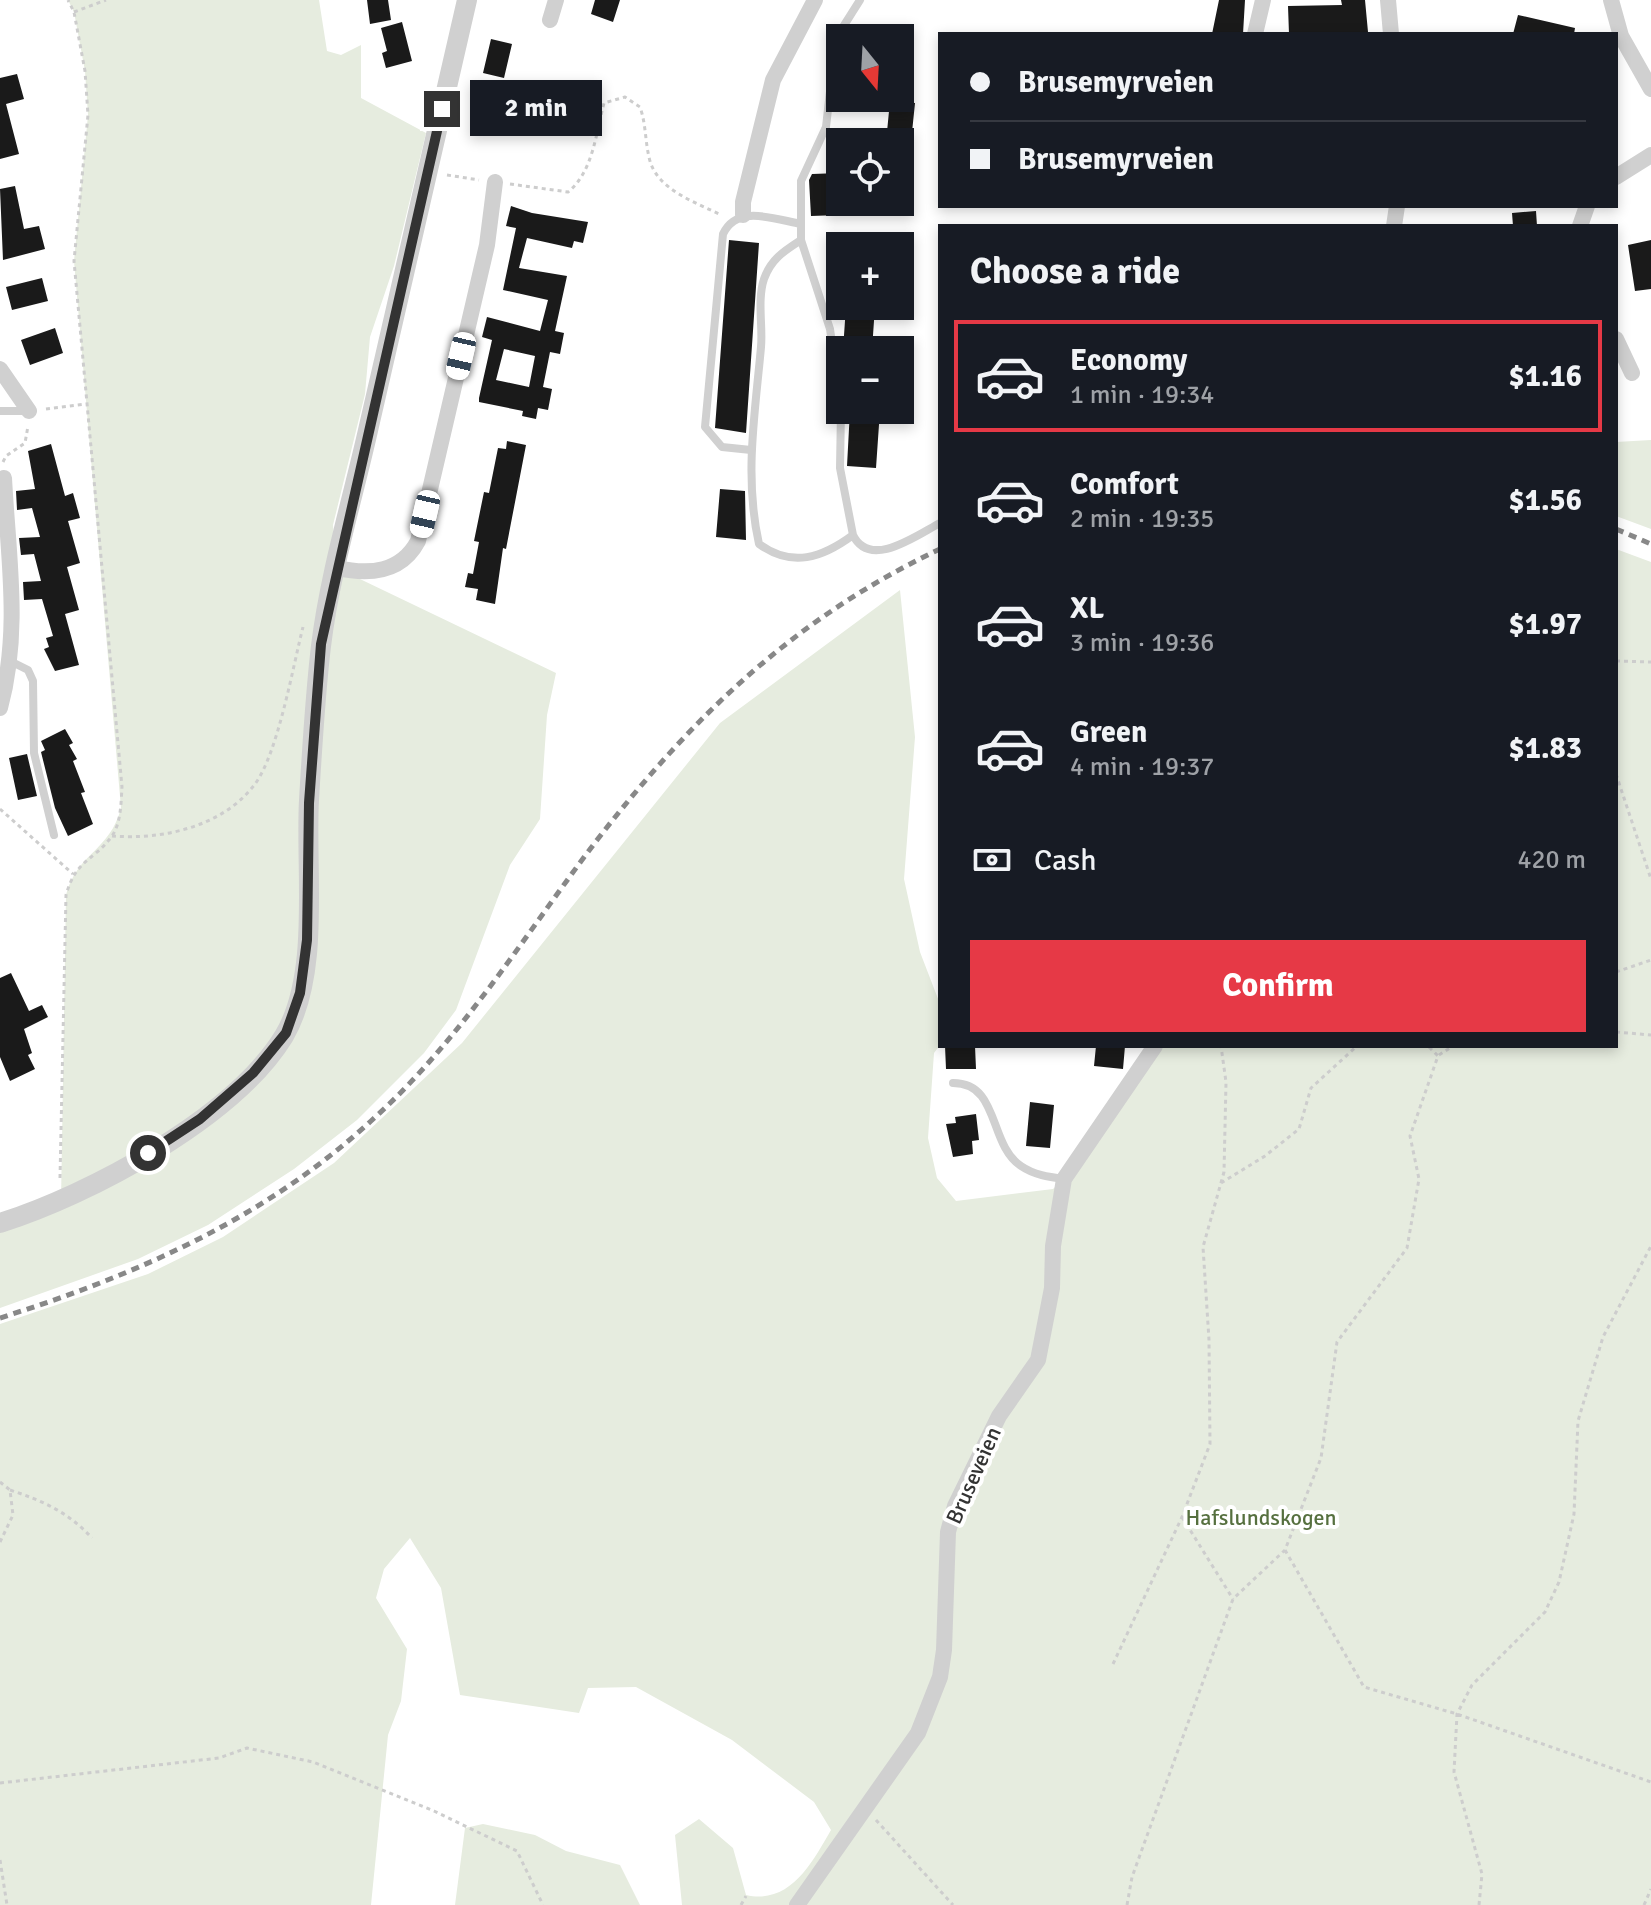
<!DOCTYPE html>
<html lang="en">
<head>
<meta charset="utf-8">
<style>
  :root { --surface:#171b24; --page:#242831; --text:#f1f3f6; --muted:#9ea1a6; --line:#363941; --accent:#e63946 }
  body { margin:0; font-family:Signika,sans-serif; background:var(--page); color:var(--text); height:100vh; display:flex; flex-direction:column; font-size:30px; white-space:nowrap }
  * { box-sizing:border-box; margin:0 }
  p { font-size:26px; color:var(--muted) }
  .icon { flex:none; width:44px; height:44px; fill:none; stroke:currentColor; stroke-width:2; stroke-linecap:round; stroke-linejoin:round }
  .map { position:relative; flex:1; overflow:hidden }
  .details { position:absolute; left:938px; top:224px; width:680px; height:824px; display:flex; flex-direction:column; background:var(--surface); border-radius:0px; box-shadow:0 4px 12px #0003 }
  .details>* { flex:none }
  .banner { position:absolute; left:938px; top:32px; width:680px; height:176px; border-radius:0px; box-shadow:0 4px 12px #0003; display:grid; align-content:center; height:176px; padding:0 32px; background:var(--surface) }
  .needle { width:52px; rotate:162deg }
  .fabs { position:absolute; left:826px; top:24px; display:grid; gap:16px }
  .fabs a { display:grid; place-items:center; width:88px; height:88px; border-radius:0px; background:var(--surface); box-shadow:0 4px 12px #0003; font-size:40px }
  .end { position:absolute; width:36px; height:36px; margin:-18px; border:10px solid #333; background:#fff; box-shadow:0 0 0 4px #fff }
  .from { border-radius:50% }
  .bubble { position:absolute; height:56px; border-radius:0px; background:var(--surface); box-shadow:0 4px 12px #0003; font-size:26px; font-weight:700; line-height:56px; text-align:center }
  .car { position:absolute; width:24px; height:48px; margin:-24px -12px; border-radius:10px; box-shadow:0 0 6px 2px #0007; background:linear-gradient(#fff 24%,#345 0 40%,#fff 0 76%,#345 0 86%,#fff 0) }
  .banner b { display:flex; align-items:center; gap:28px; height:76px; font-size:30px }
  .banner b+b { border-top:2px solid var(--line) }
  .banner i { width:20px; height:20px; background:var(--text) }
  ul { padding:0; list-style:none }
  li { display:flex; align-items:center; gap:24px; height:112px; margin:0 16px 12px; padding:0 16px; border:4px solid transparent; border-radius:0px }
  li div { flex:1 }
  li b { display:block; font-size:30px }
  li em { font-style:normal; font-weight:700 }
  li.selected { border-color:var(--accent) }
  li>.icon { width:72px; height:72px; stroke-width:1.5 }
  h2 { padding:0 32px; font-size:36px; line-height:96px }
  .pay { display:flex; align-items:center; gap:20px; height:88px; padding:0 32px; font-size:30px }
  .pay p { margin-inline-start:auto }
  .action { display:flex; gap:16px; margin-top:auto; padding:16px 32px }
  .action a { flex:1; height:92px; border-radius:0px; background:var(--accent); color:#fff; font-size:32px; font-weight:700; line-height:92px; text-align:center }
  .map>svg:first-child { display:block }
  .green { fill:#e6ecdf }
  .building { fill:#1a1a1a; fill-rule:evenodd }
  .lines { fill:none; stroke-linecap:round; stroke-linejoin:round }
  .path { stroke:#cdcdcd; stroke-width:3; stroke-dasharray:4 4; stroke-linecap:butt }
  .service { stroke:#d0d0d0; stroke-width:8 }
  .minor { stroke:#d0d0d0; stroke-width:16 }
  .tertiary { stroke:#d0d0d0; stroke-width:20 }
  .rail { stroke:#888; stroke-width:5; stroke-dasharray:8 6; stroke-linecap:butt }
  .route { stroke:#333; stroke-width:10 }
  .labels { text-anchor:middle; stroke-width:8; stroke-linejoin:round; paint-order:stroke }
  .street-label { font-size:22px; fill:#333; stroke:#fff }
  .park-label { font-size:22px; fill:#56703f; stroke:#fff }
</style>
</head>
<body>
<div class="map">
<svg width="1651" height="1905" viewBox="0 0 1651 1905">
  <rect width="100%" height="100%" fill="#fff"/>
  <path class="green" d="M68 0H319L327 51 341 55 361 45V98L426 133 394 266 370 337 365 394 333 525 337 568 556 673 547 715 540 819 510 865 456 1010 424 1053 357 1120 294 1169 208 1225 138 1259 0 1308V1223L61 1202 66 895C77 853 110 851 121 808L74 261 88 115 85 71 74 12Z
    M1651 440V529L1616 516V442Z
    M1616 549 1651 562V1905H682L675 1835 699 1819 733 1848 746 1895C790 1905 812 1863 831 1830L814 1802 732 1740 636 1687 588 1688 579 1713 460 1695 441 1588 410 1538 384 1569 376 1598 407 1649 401 1701 388 1735 371 1905H0V1324L148 1274 223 1237 334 1163 462 1043 720 723 900 590 915 737 904 879 920 952 940 1004V1045L934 1053 928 1138 937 1178 956 1201 1053 1189 1064 1179 1155 1046H1616Z
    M483 1824 535 1835 566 1851 620 1865 640 1905H455L465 1828Z"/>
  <path class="building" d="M367 0H388L391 20 370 24Z
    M595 0H620L613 22 591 14Z
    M1219 0H1245L1243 34H1212Z
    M1341 0H1365L1368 32 1289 34 1288 6 1342 5Z
    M1518 15 1575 28 1574 34H1513Z
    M402 22 412 61 386 68 382 53 387 51 381 28Z
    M491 39 512 44 504 78 483 73Z
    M17 74 24 99 6 104 19 154 0 159V78Z
    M543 88 571 97 561 130 533 121Z
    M890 101 915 103 911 142H886Z
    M840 173V215L811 216 809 180 812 174Z
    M15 186 24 229 39 226 45 249 3 260 0 189Z
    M511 206 532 213 588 222 583 243 574 241 572 248 527 238 519 268 567 276 555 331 564 333 560 354 550 352 543 387 552 389 548 410 538 408 536 419 522 416 523 411 479 402V398L492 340 482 337 487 317 540 331 548 300 503 290 516 228 506 226ZM504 349 535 356 529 387 496 380Z
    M1536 211 1537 226H1513L1512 213Z
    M729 240 759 243 746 433 715 428Z
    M1651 240V289L1635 291 1628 245Z
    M42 278 48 301 12 310 6 287Z
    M846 306H875L872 350H843Z
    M55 328 63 353 30 365 21 340Z
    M850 410H880L876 468 847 466Z
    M507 441 526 445 506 549 503 548 495 604 476 600 478 589 465 587 468 573 473 574 479 542 474 541 484 492 489 493 498 448 506 449Z
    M51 444 65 496 73 493 80 518 68 521 80 563 67 567 79 610 65 614 79 665 55 671 44 649 49 647 46 638 53 636 42 599 24 600 23 582 41 581 34 554 21 555 19 538 40 537 32 508 17 510 16 491 35 489 28 451Z
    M720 489 745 491 746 540 716 537Z
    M65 729 73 743 69 745 77 759 73 761 85 792 81 793 93 824 68 836 55 808 41 752 45 750 41 741Z
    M27 754 37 796 18 800 9 758Z
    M11 973 29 1011 42 1005 48 1017 24 1029 32 1053 28 1055 35 1069 10 1081 0 1057V978Z
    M945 1046H975L976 1069H946Z
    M1096 1046H1125L1123 1069 1094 1066Z
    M1030 1102 1054 1105 1050 1148 1026 1146Z
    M976 1114 979 1140 972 1141 973 1154 953 1157 946 1124 956 1123 955 1117Z"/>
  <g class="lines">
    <path class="path" d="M74 12 106 0
      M447 175 479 180
      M510 184 568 192C593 172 596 133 604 103L625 97 640 107C646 124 645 140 649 157 655 189 695 202 721 215
      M46 409 86 404
      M3 462 6 456 25 443 28 426
      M1616 661 1651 662
      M1616 774 1651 879
      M0 809 73 874
      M112 836C162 840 223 827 255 784 278 753 293 666 303 627
      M1616 972 1651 960
      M1616 1032 1651 1035
      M1439 1055 1453 1046
      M60 1178 66 895C76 859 94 861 112 836 121 823 121 803 122 787L74 261 88 115 85 71 74 12 68 0
      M1221 1183 1265 1156 1299 1129 1311 1088 1357 1046
      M0 1482 10 1490 13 1515 0 1542
      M10 1490C43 1501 68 1512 92 1538
      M1182 1517 1233 1599
      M1285 1550 1364 1687 1457 1714 1651 1782
      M1113 1664 1182 1517 1210 1444 1209 1340 1203 1247 1224 1172 1226 1082 1221 1046
      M0 1783 219 1758 247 1748 313 1762 434 1811 517 1851 543 1905
      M876 1820 953 1905
      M0 1860 7 1905
      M741 1905 746 1896
      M1127 1905 1132 1877 1233 1599 1285 1550 1321 1458 1337 1342 1407 1248 1419 1179 1410 1136 1438 1056 1428 1046
      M1479 1905 1482 1874 1454 1772 1457 1714 1472 1685 1545 1612 1559 1582 1574 1514 1578 1421 1603 1337 1651 1246
      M1644 1905 1651 1889"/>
    <path class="service" d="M801 240C784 251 771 259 764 279 757 300 763 326 761 347 755 414 744 477 759 544 792 568 822 558 853 535L840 468 841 410
      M840 401 830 329 801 240V181L826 127 836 38 860 0
      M0 411H28
      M751 450 722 447 705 427 723 234C737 204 774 219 801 224
      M853 535C870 570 917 535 940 523
      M12 662 28 670 33 681 34 753 54 835
      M953 1083C1000 1083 988 1144 1021 1166 1034 1175 1049 1177 1064 1179"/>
    <path class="minor" d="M1388 0 1391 34
      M1611 0 1621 36 1651 89
      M550 20 556 0
      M1255 34 1263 0
      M1616 177 1651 155
      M743 215V202L773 80 815 0
      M1394 226 1397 206
      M1580 226 1587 206
      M1616 339 1632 373
      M0 369 29 411
      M337 568C369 575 401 573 418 541L487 245 495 182
      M0 708C21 631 8 556 4 478
      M797 1905 918 1733 940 1677 944 1650 948 1532 955 1506 999 1416 1038 1360 1052 1288 1053 1246 1064 1179 1155 1046"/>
    <path class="tertiary" d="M0 1223C89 1195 234 1118 284 1036 321 974 305 870 309 800 312 749 315 697 321 646 330 572 353 498 369 426 402 284 435 142 467 0"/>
    <path class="rail" d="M1616 529 1651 544
      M0 1318C136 1275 264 1219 371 1121 461 1040 524 936 597 840 694 715 795 618 940 549"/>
  </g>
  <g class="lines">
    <path class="route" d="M148 1153 200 1119 253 1073 286 1033 300 993 307 940 309 803 321 644 442 109"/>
  </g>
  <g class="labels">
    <g class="street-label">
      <text transform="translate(973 1475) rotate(-66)" y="8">Bruseveien</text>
    </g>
    <g class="park-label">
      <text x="1261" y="1525">Hafslundskogen</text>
    </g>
  </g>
</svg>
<div class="fabs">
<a><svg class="needle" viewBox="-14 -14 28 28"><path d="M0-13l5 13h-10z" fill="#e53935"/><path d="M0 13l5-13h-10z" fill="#9ea1a6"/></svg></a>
<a><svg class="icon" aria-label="locate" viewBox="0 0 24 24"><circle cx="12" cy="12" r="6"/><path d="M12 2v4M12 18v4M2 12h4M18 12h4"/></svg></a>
<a>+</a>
<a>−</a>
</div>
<i class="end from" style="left:148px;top:1153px"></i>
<i class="end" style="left:442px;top:109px"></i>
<div class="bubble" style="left:470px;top:80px;width:132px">2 min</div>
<i class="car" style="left:461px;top:356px;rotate:193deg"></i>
<i class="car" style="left:425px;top:514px;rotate:193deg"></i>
<div class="banner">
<b><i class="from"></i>Brusemyrveien</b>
<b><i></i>Brusemyrveien</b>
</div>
<section class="details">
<h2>Choose a ride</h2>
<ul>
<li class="selected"><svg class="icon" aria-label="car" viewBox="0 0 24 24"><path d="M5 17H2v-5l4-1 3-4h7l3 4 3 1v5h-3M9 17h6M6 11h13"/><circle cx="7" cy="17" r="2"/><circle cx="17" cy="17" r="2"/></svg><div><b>Economy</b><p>1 min · 19:34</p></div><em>$1.16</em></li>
<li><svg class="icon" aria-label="car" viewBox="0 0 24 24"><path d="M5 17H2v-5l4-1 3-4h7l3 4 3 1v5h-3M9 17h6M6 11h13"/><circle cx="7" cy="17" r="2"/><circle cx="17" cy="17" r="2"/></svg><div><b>Comfort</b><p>2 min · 19:35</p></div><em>$1.56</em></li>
<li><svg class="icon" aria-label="car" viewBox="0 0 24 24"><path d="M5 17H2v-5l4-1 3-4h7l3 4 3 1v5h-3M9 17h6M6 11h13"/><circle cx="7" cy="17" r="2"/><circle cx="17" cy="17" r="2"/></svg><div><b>XL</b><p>3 min · 19:36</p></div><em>$1.97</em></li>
<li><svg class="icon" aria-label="car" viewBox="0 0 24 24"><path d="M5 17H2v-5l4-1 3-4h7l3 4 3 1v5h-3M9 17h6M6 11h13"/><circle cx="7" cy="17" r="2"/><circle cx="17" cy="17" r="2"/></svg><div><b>Green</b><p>4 min · 19:37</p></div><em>$1.83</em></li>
</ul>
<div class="pay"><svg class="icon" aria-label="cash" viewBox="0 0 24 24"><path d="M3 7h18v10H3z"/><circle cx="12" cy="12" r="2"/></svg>Cash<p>420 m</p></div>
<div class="action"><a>Confirm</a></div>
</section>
</div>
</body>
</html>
